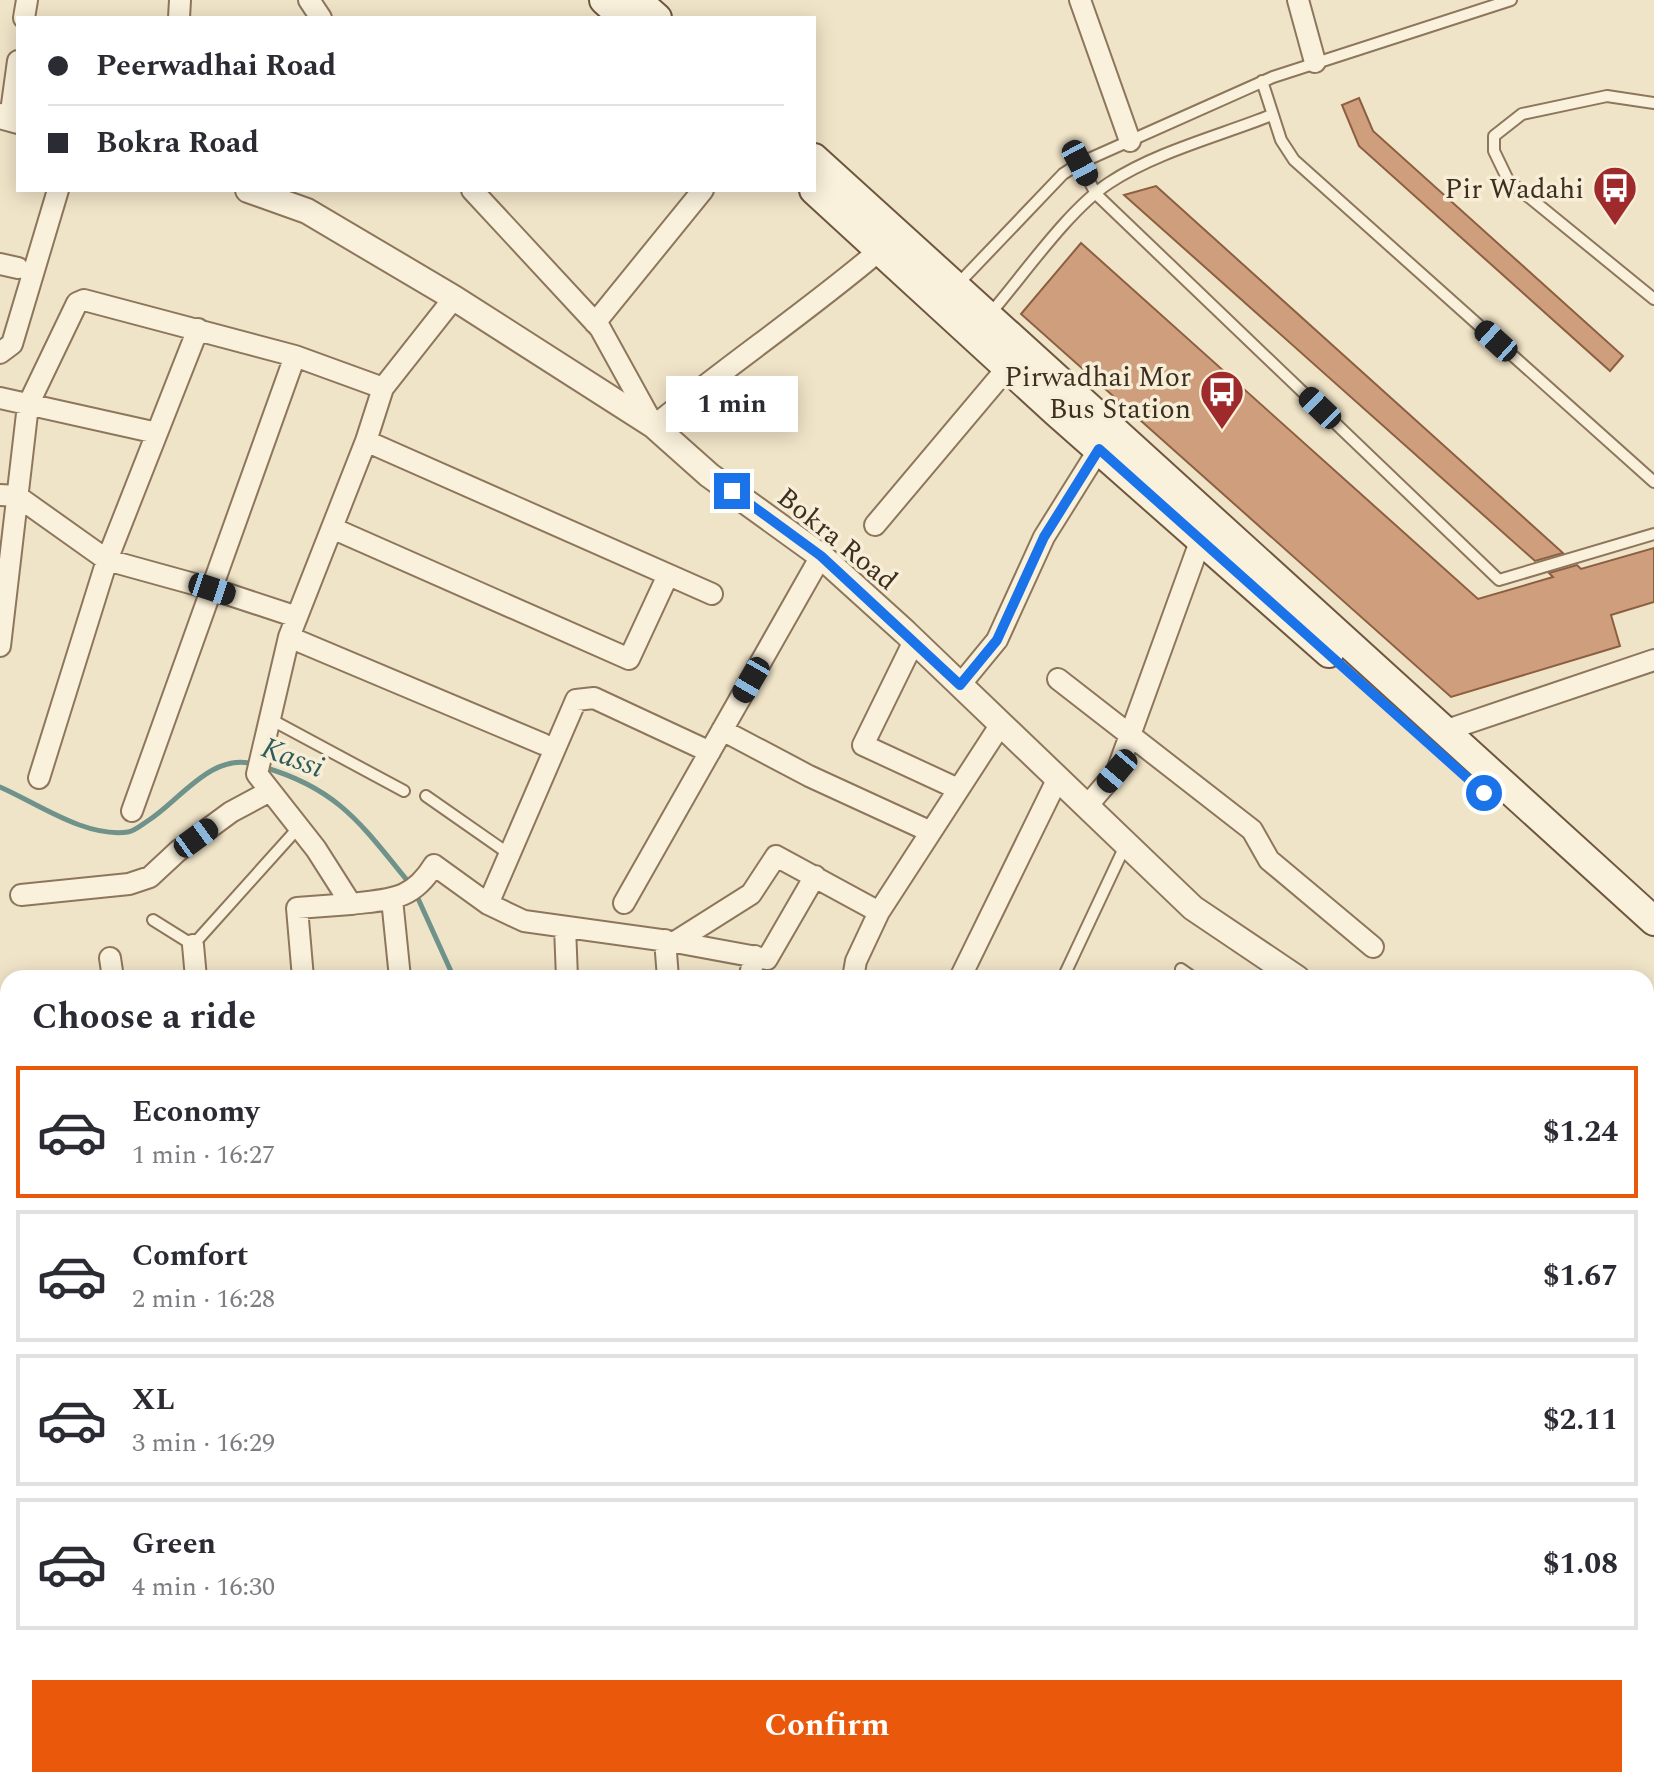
<!DOCTYPE html>
<html lang="en">
<head>
<meta charset="utf-8">
<style>
  :root { --surface:#fff; --page:#f7f7f7; --text:#2b2b33; --muted:#7c7c81; --line:#e1e1e2; --accent:#ea580c }
  body { margin:0; font-family:Spectral,serif; background:var(--page); color:var(--text); height:100vh; display:flex; flex-direction:column; font-size:30px; white-space:nowrap }
  * { box-sizing:border-box; margin:0 }
  p { font-size:26px; color:var(--muted) }
  .icon { flex:none; width:44px; height:44px; fill:none; stroke:currentColor; stroke-width:2; stroke-linecap:round; stroke-linejoin:round }
  .map { position:relative; flex:1; overflow:hidden }
  .sheet { position:absolute; left:0px; top:970px; width:1654px; height:818px; display:flex; flex-direction:column; background:var(--surface); border-radius:24px 24px 0 0; box-shadow:0 4px 20px #0003 }
  .sheet>* { flex:none }
  .top-card { position:absolute; left:16px; top:16px; width:800px; height:176px; border-radius:0px; box-shadow:0 4px 20px #0003; display:grid; align-content:center; height:176px; padding:0 32px; background:var(--surface) }
  .end { position:absolute; width:36px; height:36px; margin:-18px; border:10px solid #1a73e8; background:#fff; box-shadow:0 0 0 4px #fff }
  .from { border-radius:50% }
  .bubble { position:absolute; height:56px; border-radius:0px; background:var(--surface); box-shadow:0 4px 20px #0003; font-size:26px; font-weight:700; line-height:56px; text-align:center }
  .car { position:absolute; width:24px; height:48px; margin:-24px -12px; border-radius:10px; box-shadow:0 0 6px 2px #0007; background:linear-gradient(#222 24%,#8ab4d8 0 40%,#222 0 76%,#8ab4d8 0 86%,#222 0) }
  .top-card b { display:flex; align-items:center; gap:28px; height:76px; font-size:30px }
  .top-card b+b { border-top:2px solid var(--line) }
  .top-card i { width:20px; height:20px; background:var(--text) }
  ul { padding:0; list-style:none }
  li { display:flex; align-items:center; gap:24px; height:132px; margin:0 16px 12px; padding:0 16px; border:4px solid var(--line); border-radius:0px }
  li div { flex:1 }
  li b { display:block; font-size:30px }
  li em { font-style:normal; font-weight:700 }
  li.active { border-color:var(--accent) }
  li>.icon { width:72px; height:72px; stroke-width:1.5 }
  h2 { padding:0 32px; font-size:36px; line-height:96px }
  .primary-button { display:flex; gap:16px; margin-top:auto; padding:16px 32px }
  .primary-button a { flex:1; height:92px; border-radius:0px; background:var(--accent); color:#fff; font-size:32px; font-weight:700; line-height:92px; text-align:center }
  .map>svg:first-child { display:block }
  .lines { fill:none; stroke-linecap:round; stroke-linejoin:round }
  .stream { stroke:#6f938a; stroke-width:5 }
  .building { fill:#cf9f7d; stroke:#8d5f41; stroke-width:2 }
  .service-casing { stroke:#8d765c; stroke-width:14 }
  .minor-casing { stroke:#8d765c; stroke-width:24 }
  .tertiary-casing { stroke:#8d765c; stroke-width:28 }
  .secondary-casing { stroke:#6f573f; stroke-width:32 }
  .service { stroke:#faf1dc; stroke-width:10 }
  .minor { stroke:#faf1dc; stroke-width:20 }
  .tertiary { stroke:#faf1dc; stroke-width:24 }
  .secondary { stroke:#faf1dc; stroke-width:28 }
  .route { stroke:#1a73e8; stroke-width:10 }
  .labels { text-anchor:middle; stroke-width:7; stroke-linejoin:round; paint-order:stroke }
  .poi-label { font-size:28px; fill:#3d2e20; stroke:#f7eed8; text-anchor:end }
  .street-label { font-size:28px; fill:#3d2e20; stroke:#f7eed8 }
  .water-label { font-size:30px; font-style:italic; fill:#2f5d5a; stroke:#f7eed8 }
</style>
</head>
<body>
<div class="map">
<svg width="1654" height="1787" viewBox="0 0 1654 1787">
  <rect width="100%" height="100%" fill="#f0e4c8"/>
  <g class="lines">
    <path class="stream" d="M263 767C340 789 363 827 411 885
      M0 787C37 803 85 838 128 832 135 831 143 824 149 820 180 800 212 752 254 764
      M416 894 454 978
      M938 1780 941 1787"/>
  </g>
  <path class="building" d="M1359 98 1373 131 1623 356 1610 371 1359 146 1342 105Z
    M1156 186 1563 553 1535 561 1124 195Z
    M1081 243 1478 599 1553 577 1549 573 1577 565 1581 569 1654 548V602L1611 615 1620 646 1451 697 1021 314Z"/>
  <g class="lines">
    <g class="service-casing">
      <path id="service" d="M1262 81 1281 140 1294 160 1654 482
        M1654 103 1607 96 1522 114 1494 136V151L1508 180 1654 299
        M1080 163 1096 194 1499 580 1654 534
        M958 284 1063 174 1080 163 1273 77 1511 0
        M989 315C1022 277 1068 210 1109 183 1156 152 1219 136 1272 115
        M270 719 404 791
        M426 796 509 854
        M153 920 193 945 299 827
        M1181 969 1194 978
        M1063 978 1125 846
        M1646 1336 1654 1341
        M1649 1466 1654 1468"/>
    </g>
    <g class="minor-casing">
      <path id="minor" d="M309 0 321 18
        M1080 0 1130 141
        M1298 0 1315 62
        M24 18 27 0
        M179 18 180 0
        M10 119 18 61
        M472 190 600 328 654 426C728 365 807 312 880 250
        M0 264 18 268
        M595 323 703 190
        M0 353 12 344 58 190
        M0 398 157 433
        M366 441 712 594
        M0 495 17 496 107 560 212 589 297 617
        M875 525 1008 367
        M332 528 629 659 668 575
        M289 637 543 744
        M914 641 863 745 958 789
        M0 646 28 405 77 303 84 300 295 356 383 388
        M1058 679 1252 830 1269 860 1373 947
        M960 685 997 640 1044 537 1099 449
        M722 730 809 776 931 832
        M1444 731 1654 660
        M39 778 107 560 198 329
        M1087 806 1117 771 1201 539
        M132 811 295 356
        M21 895 129 884 150 877 178 851 231 812 270 791
        M392 899 400 978
        M624 903 821 556
        M351 904C390 899 412 901 434 865L488 904 524 921 675 942 751 894 776 856 879 912
        M488 904 576 700 594 698 710 752
        M565 927 567 978
        M665 940 668 978
        M675 942 767 959 815 876
        M193 945 196 978
        M110 958 113 978
        M303 978 297 908 351 904 316 849 257 774 289 637 366 441 383 388 454 298
        M749 978 755 956
        M853 978 856 961 879 912 1001 724
        M960 978 1058 778
        M0 1356 8 1355
        M0 1510H8
        M0 1610H8
        M1646 1642 1654 1619
        M1646 1656 1654 1659
        M1646 1759H1654
        M250 1780 251 1787
        M794 1780 811 1787
        M1043 1780 1045 1787
        M630 1787 633 1780
        M719 1787 721 1780
        M901 1787 904 1780
        M1169 1787 1187 1780
        M1360 1787 1361 1780
        M1562 1787 1563 1780"/>
    </g>
    <g class="tertiary-casing">
      <path id="tertiary" d="M0 116 18 121
        M248 190 307 211 454 298 654 426 709 475 821 556 905 632 1193 908 1297 978
        M1646 1191 1654 1181
        M1098 1787 1104 1780"/>
    </g>
    <g class="secondary-casing">
      <path id="secondary" d="M604 0 624 18
        M637 0 657 18
        M814 158 1654 921
        M814 190 1056 412 1329 653"/>
    </g>
    <use href="#service" class="service"/>
    <use href="#minor" class="minor"/>
    <use href="#tertiary" class="tertiary"/>
    <use href="#secondary" class="secondary"/>
  </g>
  <g class="lines">
    <path class="route" d="M732 491 821 556 960 685 997 640 1044 537 1099 449 1484 793"/>
  </g>
  <defs>
    <g id="bus-pin" transform="scale(2.3)"><path d="M0 17L-7.5 6A9.5 9.5 0 1 1 7.5 6Z" fill="#9e2a2b" stroke="#f7eed8"/><path d="M-5-6H5V4H4V6H2V4H-2V6H-4V4H-5ZM-3.5-4V0h7V-4ZM-3.5 1.2v1.5H-2V1.2ZM2 1.2v1.5H3.5V1.2Z" fill="#fff"/></g>
  </defs>
  <g fill-rule="evenodd">
    <use href="#bus-pin" x="1615" y="188"/>
    <use href="#bus-pin" x="1222" y="392"/>
  </g>
  <g class="labels">
    <g class="poi-label">
      <text x="1584" y="198">Pir Wadahi</text>
      <text x="1191" y="386">Pirwadhai Mor<tspan x="1191" dy="32">Bus Station</tspan></text>
    </g>
    <g class="street-label">
      <text transform="translate(838 538) rotate(39)" y="10">Bokra Road</text>
    </g>
    <g class="water-label">
      <text transform="translate(293 757) rotate(21)" y="10">Kassi</text>
    </g>
  </g>
</svg>
<i class="end from" style="left:1484px;top:793px"></i>
<i class="end" style="left:732px;top:491px"></i>
<div class="bubble" style="left:666px;top:376px;width:132px">1 min</div>
<i class="car" style="left:1080px;top:163px;rotate:152deg"></i>
<i class="car" style="left:1496px;top:341px;rotate:312deg"></i>
<i class="car" style="left:1320px;top:408px;rotate:314deg"></i>
<i class="car" style="left:212px;top:589px;rotate:108deg"></i>
<i class="car" style="left:751px;top:680px;rotate:210deg"></i>
<i class="car" style="left:1117px;top:771px;rotate:220deg"></i>
<i class="car" style="left:196px;top:838px;rotate:54deg"></i>
<div class="top-card">
<b><i class="from"></i>Peerwadhai Road</b>
<b><i></i>Bokra Road</b>
</div>
<section class="sheet">
<h2>Choose a ride</h2>
<ul>
<li class="active"><svg class="icon" aria-label="car" viewBox="0 0 24 24"><path d="M5 17H2v-5l4-1 3-4h7l3 4 3 1v5h-3M9 17h6M6 11h13"/><circle cx="7" cy="17" r="2"/><circle cx="17" cy="17" r="2"/></svg><div><b>Economy</b><p>1 min · 16:27</p></div><em>$1.24</em></li>
<li><svg class="icon" aria-label="car" viewBox="0 0 24 24"><path d="M5 17H2v-5l4-1 3-4h7l3 4 3 1v5h-3M9 17h6M6 11h13"/><circle cx="7" cy="17" r="2"/><circle cx="17" cy="17" r="2"/></svg><div><b>Comfort</b><p>2 min · 16:28</p></div><em>$1.67</em></li>
<li><svg class="icon" aria-label="car" viewBox="0 0 24 24"><path d="M5 17H2v-5l4-1 3-4h7l3 4 3 1v5h-3M9 17h6M6 11h13"/><circle cx="7" cy="17" r="2"/><circle cx="17" cy="17" r="2"/></svg><div><b>XL</b><p>3 min · 16:29</p></div><em>$2.11</em></li>
<li><svg class="icon" aria-label="car" viewBox="0 0 24 24"><path d="M5 17H2v-5l4-1 3-4h7l3 4 3 1v5h-3M9 17h6M6 11h13"/><circle cx="7" cy="17" r="2"/><circle cx="17" cy="17" r="2"/></svg><div><b>Green</b><p>4 min · 16:30</p></div><em>$1.08</em></li>
</ul>
<div class="primary-button"><a>Confirm</a></div>
</section>
</div>
</body>
</html>
